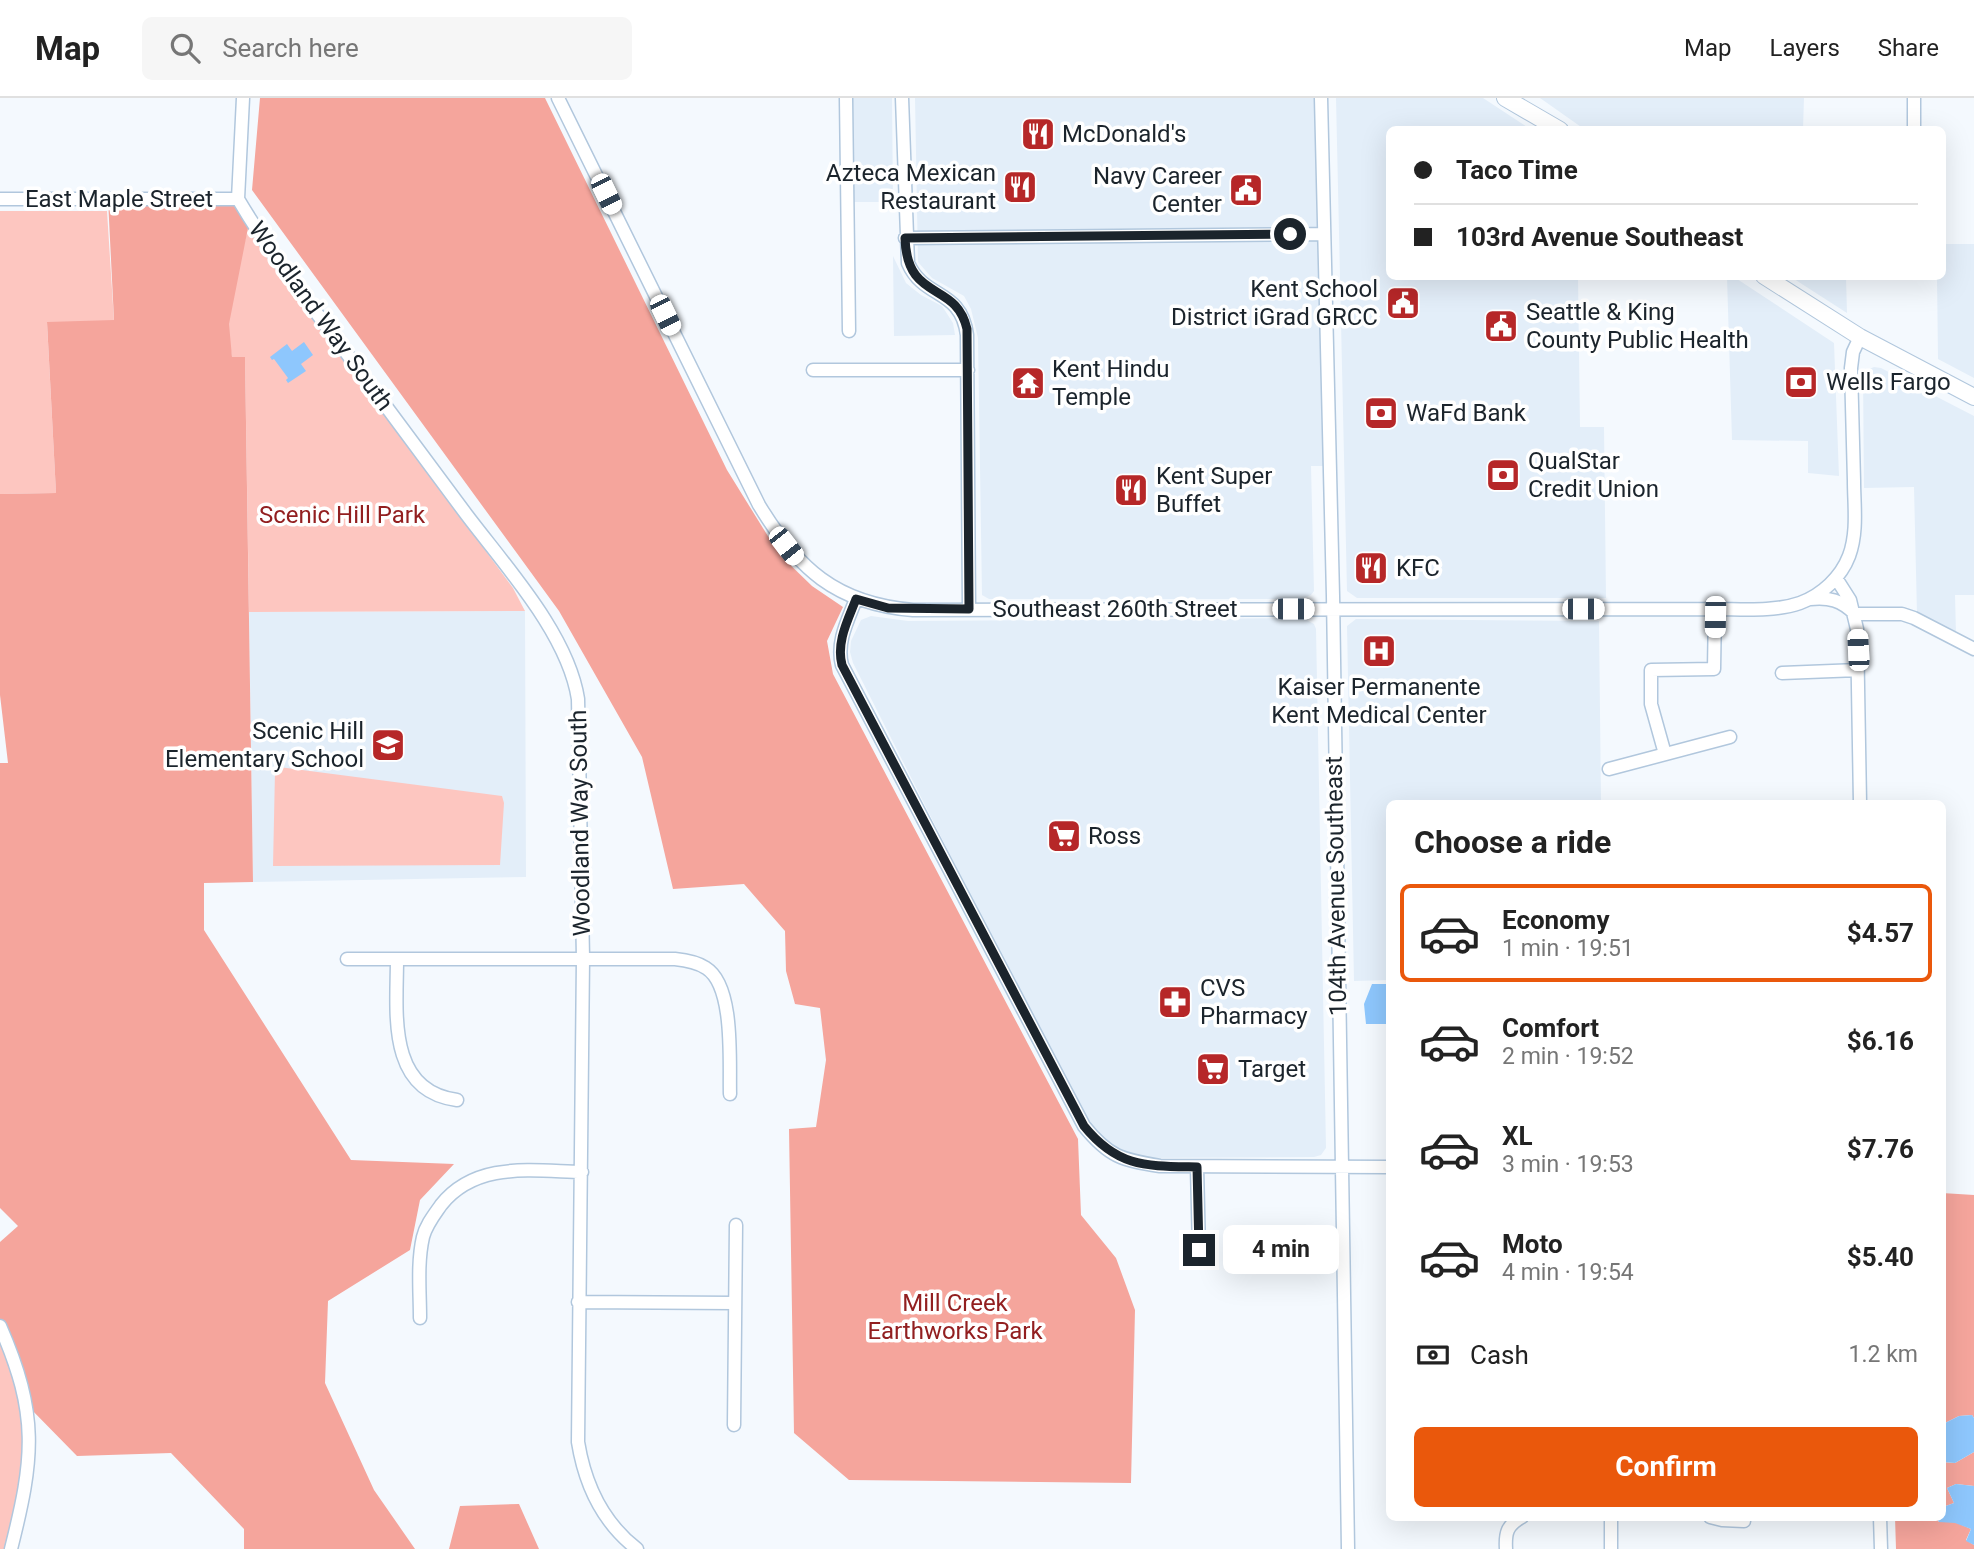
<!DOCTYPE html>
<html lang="en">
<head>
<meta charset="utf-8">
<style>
  :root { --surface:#fff; --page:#f6f6f6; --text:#222; --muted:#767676; --line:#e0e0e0; --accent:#ea580c }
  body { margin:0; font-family:Roboto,sans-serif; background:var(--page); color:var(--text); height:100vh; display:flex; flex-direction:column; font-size:26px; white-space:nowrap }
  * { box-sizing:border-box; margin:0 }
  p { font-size:23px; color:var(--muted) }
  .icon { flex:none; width:38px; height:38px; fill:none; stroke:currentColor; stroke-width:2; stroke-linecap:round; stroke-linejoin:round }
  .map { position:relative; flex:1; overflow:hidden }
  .side { position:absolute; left:1386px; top:702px; width:560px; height:721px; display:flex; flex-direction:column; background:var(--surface); border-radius:10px; box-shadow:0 7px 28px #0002 }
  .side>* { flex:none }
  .hud { position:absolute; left:1386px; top:28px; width:560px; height:154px; border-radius:10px; box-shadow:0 7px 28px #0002; display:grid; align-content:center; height:154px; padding:0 28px; background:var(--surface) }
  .end { position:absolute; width:32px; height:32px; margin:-16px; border:9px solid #1b242c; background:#fff; box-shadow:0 0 0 4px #fff }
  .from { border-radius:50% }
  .bubble { position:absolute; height:49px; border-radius:10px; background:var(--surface); box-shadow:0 7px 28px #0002; font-size:23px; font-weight:700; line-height:49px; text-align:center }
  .car { position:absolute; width:21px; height:42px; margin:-21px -10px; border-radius:9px; box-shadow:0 0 5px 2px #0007; background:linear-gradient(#fff 24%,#345 0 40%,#fff 0 76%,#345 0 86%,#fff 0) }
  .hud b { display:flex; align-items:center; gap:24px; height:66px; font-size:26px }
  .hud b+b { border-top:2px solid var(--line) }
  .hud i { width:18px; height:18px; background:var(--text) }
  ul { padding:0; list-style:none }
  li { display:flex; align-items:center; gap:21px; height:98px; margin:0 14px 10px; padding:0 14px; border:4px solid transparent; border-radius:10px }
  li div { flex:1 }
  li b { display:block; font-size:26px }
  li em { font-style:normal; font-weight:700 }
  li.active { border-color:var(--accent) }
  li>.icon { width:63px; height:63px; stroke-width:1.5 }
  h2 { padding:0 28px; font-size:32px; line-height:84px }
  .pay { display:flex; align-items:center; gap:18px; height:77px; padding:0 28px; font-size:26px }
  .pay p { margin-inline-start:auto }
  .primary-button { display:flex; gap:14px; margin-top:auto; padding:14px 28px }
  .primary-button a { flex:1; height:80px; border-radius:10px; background:var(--accent); color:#fff; font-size:28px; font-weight:700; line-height:80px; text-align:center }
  header { display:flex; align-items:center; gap:42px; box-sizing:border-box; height:98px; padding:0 35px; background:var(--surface); border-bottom:2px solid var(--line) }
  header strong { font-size:33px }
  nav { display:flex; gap:38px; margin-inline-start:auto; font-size:24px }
  .search { width:490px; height:63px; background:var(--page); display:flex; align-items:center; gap:18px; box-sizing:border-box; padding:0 24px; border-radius:10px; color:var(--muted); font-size:26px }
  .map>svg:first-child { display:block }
  .built { fill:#e3eef9 }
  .green { fill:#fdc6c0 }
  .forest { fill:#f5a59c }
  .water { fill:#8ec7fd }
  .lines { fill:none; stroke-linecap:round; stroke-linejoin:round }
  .minor-casing { stroke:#b1c7dd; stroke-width:15 }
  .major-casing { stroke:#b1c7dd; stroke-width:18 }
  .minor { stroke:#fff; stroke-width:12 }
  .major { stroke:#fff; stroke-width:16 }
  .route { stroke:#1b242c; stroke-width:9 }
  .labels { text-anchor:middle; stroke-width:7; stroke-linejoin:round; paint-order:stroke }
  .poi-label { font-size:24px; fill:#1b242c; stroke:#fff; text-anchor:start }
  .street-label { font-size:24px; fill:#1b242c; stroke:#fff }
  .park-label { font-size:24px; fill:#921f20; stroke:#fff }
</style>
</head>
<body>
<header>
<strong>Map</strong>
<div class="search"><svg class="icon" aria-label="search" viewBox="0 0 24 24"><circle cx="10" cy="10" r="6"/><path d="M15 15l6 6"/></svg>Search here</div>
<nav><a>Map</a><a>Layers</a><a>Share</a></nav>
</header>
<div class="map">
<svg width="1974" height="1451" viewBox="0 0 1974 1451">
  <rect width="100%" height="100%" fill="#f4f9fe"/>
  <path class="built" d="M850 0H892L893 104H851Z
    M915 0H1321L1329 368H1311L1314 493 1311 497 1301 501H989L982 497 978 240 971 211 964 198 932 180 918 164Z
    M1336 0H1483L1530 31 1390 32V178L1578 179 1580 329H1604L1606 500H1357L1347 493Z
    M1540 0H1804L1803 31H1584Z
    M1943 146H1974V280L1938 261 1937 179 1942 178Z
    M893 158 906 185 921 197 942 208 953 225 955 237 894 238Z
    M1727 179H1734L1834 245 1839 378 1808 375V343L1732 342Z
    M1791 179H1846L1847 215Z
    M1874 269 1881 270 1974 318V497H1955L1956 536 1917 516 1914 389 1864 390 1863 277 1867 272Z
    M525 513 526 779 253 784 249 514Z
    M871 518 908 523 1303 520 1314 526 1316 531 1326 1050 1321 1057 1314 1059 1143 1060 1114 1052 1086 1025 853 565 850 554 851 543 861 522Z
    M1356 521 1599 523 1601 705H1390L1389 882 1354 883 1347 528Z"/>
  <path class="green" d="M0 113H107L114 223 47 225 56 395 0 396Z
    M248 130 513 490 525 513 249 514 245 259H232L226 223Z
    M279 669 502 698 504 705 500 767 273 768 275 673Z
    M0 1228 28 1319 11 1451H0Z"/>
  <path class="forest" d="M260 0H545L727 372 779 456 812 488 843 509 827 543 833 576 1078 1041 1081 1117 1116 1160 1135 1212 1131 1385 849 1382 794 1335 789 1031 816 1029 826 962 820 910 795 906 786 873 785 833 744 786 673 791 642 659 559 513 252 92Z
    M108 101H238L248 130 229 226 232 259H245L253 784 204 785V832L351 1062 454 1066 420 1102 410 1152 328 1203 325 1285 374 1392 415 1451H244V1431L171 1355 77 1358 27 1307 0 1228V1144L18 1128 0 1110V665H8L0 597V396L56 395 47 224 114 222Z
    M1942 1095 1974 1097V1320L1972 1317 1959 1318 1943 1326Z
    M1974 1354V1388L1956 1386 1947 1390 1954 1405 1943 1409 1942 1364 1955 1365Z
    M519 1406 539 1451H449L460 1408Z
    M1895 1419H1936L1939 1424H1955L1971 1431 1966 1442 1974 1447V1451H1896Z"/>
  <path class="water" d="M304 244 313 257 301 266 306 273 288 285 286 282 288 280 274 261 272 262 270 259 287 246 292 253Z
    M1372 886H1389V926H1366L1364 906Z
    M1972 1317 1974 1320V1354L1955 1365 1943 1364V1326L1959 1318Z
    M1956 1386 1974 1388V1447L1966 1443 1971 1431 1955 1425 1939 1424 1936 1419H1942L1943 1409 1954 1405 1947 1390Z"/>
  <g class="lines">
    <g class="minor-casing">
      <path id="minor" d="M558 0 759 407C797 470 836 506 913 512L1715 511C1742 511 1774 514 1800 505 1822 497 1841 479 1849 458 1858 434 1854 407 1854 383 1853 345 1852 308 1851 270L1853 254 1860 239
        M846 0 849 233
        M902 0 908 165C924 202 961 190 967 237L969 511
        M1321 0 1333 498 1348 1451
        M1914 0V32
        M0 101H238
        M238 101C268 152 304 198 339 245 381 302 424 359 466 416 506 469 568 536 578 601L583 860 578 1344C585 1387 602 1424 637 1451
        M238 101 243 0
        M905 140 1324 136
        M813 272H968
        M1836 480 1850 502 1857 531 1860 705
        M856 501C848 522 836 544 842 567L1084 1028C1109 1059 1122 1062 1160 1068L1390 1069
        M1810 501C1829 499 1841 502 1855 516H1902L1914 520 1974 551
        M1782 575 1858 572
        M1665 656 1651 606V572L1714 571 1715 511
        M1609 671 1730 639
        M347 861H675C685 862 697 864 706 870 735 888 729 965 730 996
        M397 861C397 913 386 993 457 1002
        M1197 1069 1199 1152
        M578 1204 735 1205
        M420 1220C420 1194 417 1165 423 1139 426 1127 434 1117 441 1107 476 1063 532 1073 582 1074
        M0 1228C39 1317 34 1360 11 1451
        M734 1327 736 1127
        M1611 1419V1451
        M1710 1419 1722 1422 1744 1423
        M1880 1419 1881 1451
        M1506 1451C1505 1435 1507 1427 1522 1419"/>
    </g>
    <g class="major-casing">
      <path id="major" d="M1505 0 1560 32
        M1764 178 1860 239 1974 299"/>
    </g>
    <use href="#minor" class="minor"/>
    <use href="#major" class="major"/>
  </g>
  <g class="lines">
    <path class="route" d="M1199 1152 1197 1069C1147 1068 1118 1070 1084 1028L842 567C836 544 848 522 856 501L888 510 969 511 967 231C956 182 907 205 905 140L1290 136"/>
  </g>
  <defs>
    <g id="restaurant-square" transform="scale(1.75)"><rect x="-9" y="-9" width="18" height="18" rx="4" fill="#b62728" stroke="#fff"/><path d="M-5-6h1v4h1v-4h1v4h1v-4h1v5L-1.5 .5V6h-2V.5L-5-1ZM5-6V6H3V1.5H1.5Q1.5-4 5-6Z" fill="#fff"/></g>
    <g id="civic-square" transform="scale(1.75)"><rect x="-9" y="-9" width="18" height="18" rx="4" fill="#b62728" stroke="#fff"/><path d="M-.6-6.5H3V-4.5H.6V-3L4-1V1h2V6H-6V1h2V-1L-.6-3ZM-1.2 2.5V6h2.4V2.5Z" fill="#fff"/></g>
    <g id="bank-square" transform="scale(1.75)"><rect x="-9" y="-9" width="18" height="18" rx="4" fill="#b62728" stroke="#fff"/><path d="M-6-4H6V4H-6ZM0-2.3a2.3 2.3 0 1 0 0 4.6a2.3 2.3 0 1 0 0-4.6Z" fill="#fff"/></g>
    <g id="temple-square" transform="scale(1.75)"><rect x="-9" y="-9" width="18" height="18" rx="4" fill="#b62728" stroke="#fff"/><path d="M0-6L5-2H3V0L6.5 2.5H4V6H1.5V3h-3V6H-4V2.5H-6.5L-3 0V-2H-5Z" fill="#fff"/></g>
    <g id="hospital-square" transform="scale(1.75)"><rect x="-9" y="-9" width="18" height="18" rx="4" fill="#b62728" stroke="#fff"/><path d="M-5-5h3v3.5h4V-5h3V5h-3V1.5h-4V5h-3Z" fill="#fff"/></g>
    <g id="school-square" transform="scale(1.75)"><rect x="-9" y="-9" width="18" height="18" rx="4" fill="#b62728" stroke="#fff"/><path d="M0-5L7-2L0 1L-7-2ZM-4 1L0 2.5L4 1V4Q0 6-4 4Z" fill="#fff"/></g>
    <g id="supermarket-square" transform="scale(1.75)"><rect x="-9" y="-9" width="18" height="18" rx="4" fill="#b62728" stroke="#fff"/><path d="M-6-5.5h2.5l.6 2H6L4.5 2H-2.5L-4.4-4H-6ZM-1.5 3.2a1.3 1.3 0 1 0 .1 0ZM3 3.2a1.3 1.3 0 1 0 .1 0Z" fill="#fff"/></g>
    <g id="pharmacy-square" transform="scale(1.75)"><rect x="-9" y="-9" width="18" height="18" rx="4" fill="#b62728" stroke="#fff"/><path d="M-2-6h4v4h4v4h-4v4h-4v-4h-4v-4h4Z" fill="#fff"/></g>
  </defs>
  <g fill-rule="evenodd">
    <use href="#restaurant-square" x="1038" y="36"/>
    <use href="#restaurant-square" x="1020" y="89"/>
    <use href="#civic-square" x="1246" y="92"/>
    <use href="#civic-square" x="1403" y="205"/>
    <use href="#civic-square" x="1501" y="228"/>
    <use href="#bank-square" x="1801" y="284"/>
    <use href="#temple-square" x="1028" y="285"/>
    <use href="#bank-square" x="1381" y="315"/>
    <use href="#bank-square" x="1503" y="377"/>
    <use href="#restaurant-square" x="1131" y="392"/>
    <use href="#restaurant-square" x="1371" y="470"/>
    <use href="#hospital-square" x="1379" y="553"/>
    <use href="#school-square" x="388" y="647"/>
    <use href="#supermarket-square" x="1064" y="738"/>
    <use href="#pharmacy-square" x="1175" y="904"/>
    <use href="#supermarket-square" x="1213" y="971"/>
  </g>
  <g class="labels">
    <g class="poi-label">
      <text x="1062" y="44">McDonald's</text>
      <text x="996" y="83" text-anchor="end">Azteca Mexican<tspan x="996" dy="28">Restaurant</tspan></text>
      <text x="1222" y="86" text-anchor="end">Navy Career<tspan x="1222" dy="28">Center</tspan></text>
      <text x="1378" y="199" text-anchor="end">Kent School<tspan x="1378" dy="28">District iGrad GRCC</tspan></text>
      <text x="1526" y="222">Seattle &amp; King<tspan x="1526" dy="28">County Public Health</tspan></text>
      <text x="1052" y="279">Kent Hindu<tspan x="1052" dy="28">Temple</tspan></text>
      <text x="1826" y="292">Wells Fargo</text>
      <text x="1406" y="323">WaFd Bank</text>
      <text x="1528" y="371">QualStar<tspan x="1528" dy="28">Credit Union</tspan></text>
      <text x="1156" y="386">Kent Super<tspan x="1156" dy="28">Buffet</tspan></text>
      <text x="1396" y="478">KFC</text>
      <text x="1379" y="597" text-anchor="middle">Kaiser Permanente<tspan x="1379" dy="28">Kent Medical Center</tspan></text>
      <text x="364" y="641" text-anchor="end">Scenic Hill<tspan x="364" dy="28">Elementary School</tspan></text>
      <text x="1088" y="746">Ross</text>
      <text x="1200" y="898">CVS<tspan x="1200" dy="28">Pharmacy</tspan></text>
      <text x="1238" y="979">Target</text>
    </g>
    <g class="street-label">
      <text x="119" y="109">East Maple Street</text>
      <text transform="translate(321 218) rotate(54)" y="8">Woodland Way South</text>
      <text x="1115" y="519">Southeast 260th Street</text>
      <text transform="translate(580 725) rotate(-91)" y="8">Woodland Way South</text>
      <text transform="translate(1336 788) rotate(-91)" y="8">104th Avenue Southeast</text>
    </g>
    <g class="park-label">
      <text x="342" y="425">Scenic Hill Park</text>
      <text x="955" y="1213">Mill Creek<tspan x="955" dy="28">Earthworks Park</tspan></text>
    </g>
  </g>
</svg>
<i class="end from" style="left:1290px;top:136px"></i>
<i class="end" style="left:1199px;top:1152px"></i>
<div class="bubble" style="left:1223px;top:1127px;width:116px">4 min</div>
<i class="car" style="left:606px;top:96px;rotate:154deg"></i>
<i class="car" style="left:665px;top:217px;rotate:154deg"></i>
<i class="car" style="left:786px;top:448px;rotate:142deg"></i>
<i class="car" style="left:1293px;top:511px;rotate:90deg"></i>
<i class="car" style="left:1583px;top:511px;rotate:90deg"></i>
<i class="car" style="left:1715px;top:519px;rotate:181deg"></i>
<i class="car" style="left:1858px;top:552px;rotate:357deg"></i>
<div class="hud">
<b><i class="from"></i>Taco Time</b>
<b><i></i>103rd Avenue Southeast</b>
</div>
<section class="side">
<h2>Choose a ride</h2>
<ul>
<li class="active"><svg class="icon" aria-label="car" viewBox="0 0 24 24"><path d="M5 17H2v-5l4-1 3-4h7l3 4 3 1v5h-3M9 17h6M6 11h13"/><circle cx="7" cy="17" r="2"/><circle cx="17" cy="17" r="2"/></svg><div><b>Economy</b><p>1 min · 19:51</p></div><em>$4.57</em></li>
<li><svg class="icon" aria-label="car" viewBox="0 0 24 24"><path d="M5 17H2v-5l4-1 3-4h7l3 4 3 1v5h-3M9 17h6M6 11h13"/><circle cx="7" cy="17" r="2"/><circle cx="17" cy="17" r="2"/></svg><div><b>Comfort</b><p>2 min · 19:52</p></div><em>$6.16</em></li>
<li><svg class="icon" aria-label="car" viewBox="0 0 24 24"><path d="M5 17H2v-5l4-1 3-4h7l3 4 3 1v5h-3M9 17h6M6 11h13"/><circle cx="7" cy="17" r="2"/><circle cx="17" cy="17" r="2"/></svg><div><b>XL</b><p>3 min · 19:53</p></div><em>$7.76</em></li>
<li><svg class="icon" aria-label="car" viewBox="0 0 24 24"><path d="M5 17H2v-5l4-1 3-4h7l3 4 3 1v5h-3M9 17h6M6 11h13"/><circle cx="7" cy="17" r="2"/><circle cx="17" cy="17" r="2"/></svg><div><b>Moto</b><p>4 min · 19:54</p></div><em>$5.40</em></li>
</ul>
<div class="pay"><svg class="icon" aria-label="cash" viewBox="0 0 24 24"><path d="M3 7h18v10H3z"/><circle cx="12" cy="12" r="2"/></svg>Cash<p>1.2 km</p></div>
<div class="primary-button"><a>Confirm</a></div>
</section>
</div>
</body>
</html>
